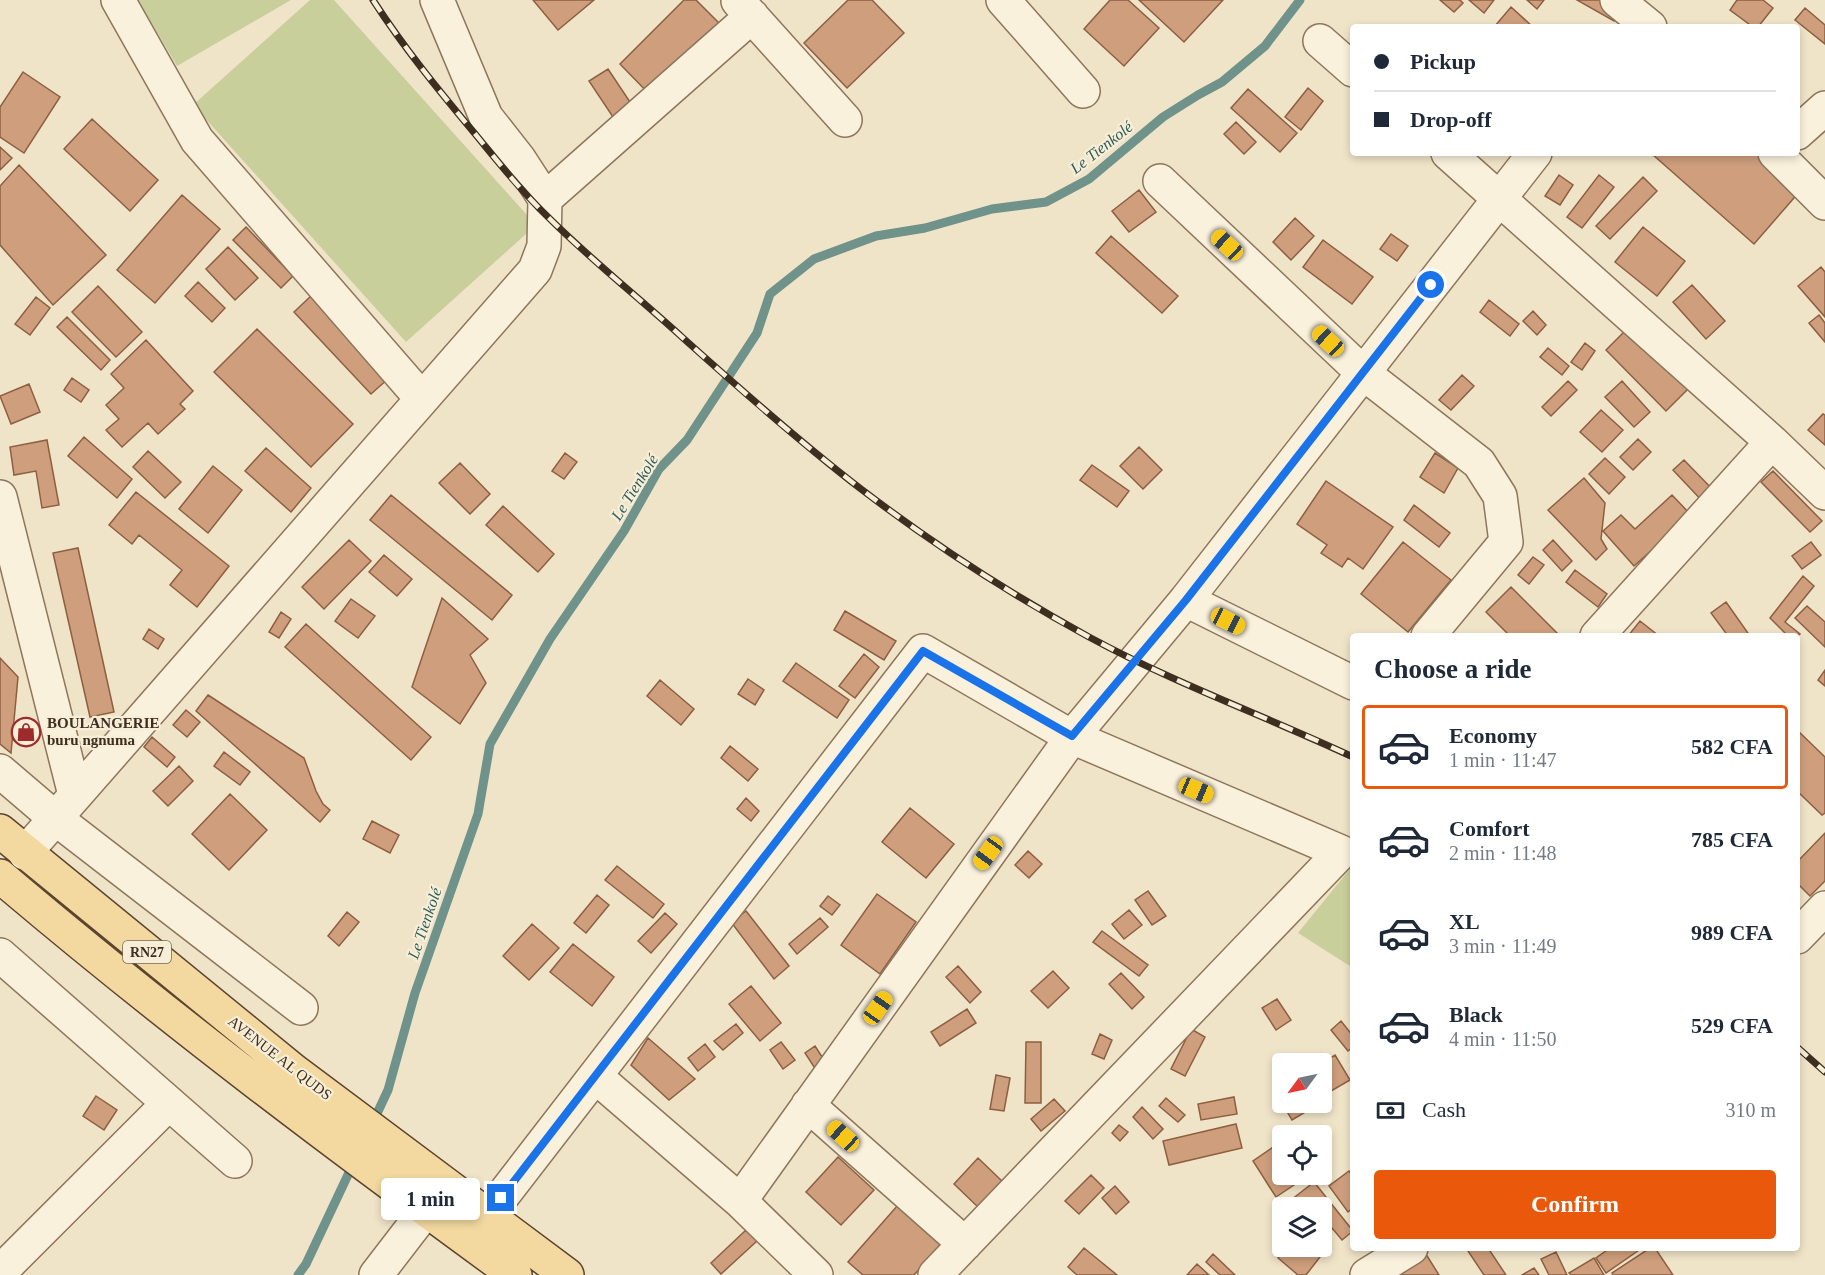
<!DOCTYPE html>
<html lang="en">
<head>
<meta charset="utf-8">
<style>
  :root { --surface:#fff; --page:#f2f2f3; --text:#1f2937; --muted:#747a83; --line:#e0e1e3; --accent:#ea580c }
  body { margin:0; font-family:"Times New Roman",serif; background:var(--page); color:var(--text); height:100vh; display:flex; flex-direction:column; font-size:22px; white-space:nowrap }
  * { box-sizing:border-box; margin:0 }
  p { font-size:20px; color:var(--muted) }
  .icon { flex:none; width:33px; height:33px; fill:none; stroke:currentColor; stroke-width:2; stroke-linecap:round; stroke-linejoin:round }
  .map { position:relative; flex:1; overflow:hidden }
  .sheet { position:absolute; left:1350px; top:633px; width:450px; height:618px; display:flex; flex-direction:column; background:var(--surface); border-radius:6px; box-shadow:0 3px 9px #0003 }
  .sheet>* { flex:none }
  .top-card { position:absolute; left:1350px; top:24px; width:450px; height:132px; border-radius:6px; box-shadow:0 3px 9px #0003; display:grid; align-content:center; height:132px; padding:0 24px; background:var(--surface) }
  .needle { width:39px; rotate:237deg }
  .fabs { position:absolute; left:1272px; top:1053px; display:grid; gap:12px }
  .fabs a { display:grid; place-items:center; width:60px; height:60px; border-radius:6px; background:var(--surface); box-shadow:0 3px 9px #0003; font-size:30px }
  .end { position:absolute; width:27px; height:27px; margin:-14px; border:8px solid #1a73e8; background:#fff; box-shadow:0 0 0 3px #fff }
  .from { border-radius:50% }
  .bubble { position:absolute; height:42px; border-radius:6px; background:var(--surface); box-shadow:0 3px 9px #0003; font-size:20px; font-weight:700; line-height:42px; text-align:center }
  .car { position:absolute; width:18px; height:36px; margin:-18px -9px; border-radius:8px; box-shadow:0 0 4px 2px #0007; background:linear-gradient(#f5c518 24%,#345 0 40%,#f5c518 0 76%,#345 0 86%,#f5c518 0) }
  .top-card b { display:flex; align-items:center; gap:21px; height:57px; font-size:22px }
  .top-card b+b { border-top:2px solid var(--line) }
  .top-card i { width:15px; height:15px; background:var(--text) }
  ul { padding:0; list-style:none }
  li { display:flex; align-items:center; gap:18px; height:84px; margin:0 12px 9px; padding:0 12px; border:3px solid transparent; border-radius:6px }
  li div { flex:1 }
  li b { display:block; font-size:22px }
  li em { font-style:normal; font-weight:700 }
  li.selected { border-color:var(--accent) }
  li>.icon { width:54px; height:54px; stroke-width:1.5 }
  h2 { padding:0 24px; font-size:27px; line-height:72px }
  .pay { display:flex; align-items:center; gap:15px; height:66px; padding:0 24px; font-size:22px }
  .pay p { margin-inline-start:auto }
  .action { display:flex; gap:12px; margin-top:auto; padding:12px 24px }
  .action a { flex:1; height:69px; border-radius:6px; background:var(--accent); color:#fff; font-size:24px; font-weight:700; line-height:69px; text-align:center }
  .map>svg:first-child { display:block }
  .green { fill:#c9cf9b }
  .lines { fill:none; stroke-linecap:round; stroke-linejoin:round }
  .stream { stroke:#6f938a; stroke-width:9 }
  .building { fill:#cf9f7d; stroke:#8d5f41; stroke-width:1.5 }
  .minor-casing { stroke:#8d765c; stroke-width:36 }
  .major-casing { stroke:#5b4430; stroke-width:36 }
  .minor { stroke:#faf1dc; stroke-width:33 }
  .major { stroke:#f3d9a0; stroke-width:33 }
  .rail-casing { stroke:#3d2e20; stroke-width:7 }
  .rail { stroke:#f7eed8; stroke-width:4.5; stroke-dasharray:14; stroke-linecap:butt }
  .route { stroke:#1a73e8; stroke-width:8 }
  .labels { text-anchor:middle; stroke-width:4.5; stroke-linejoin:round; paint-order:stroke }
  .shield { fill:#f7eed8; stroke:#756857; stroke-width:1.5 }
  .shield-label { font-size:14px; font-weight:bold; fill:#3d2e20 }
  .poi-label { font-size:15px; font-weight:bold; fill:#3d2e20; stroke:#f7eed8; text-anchor:start }
  .street-label { font-size:15px; fill:#3d2e20; stroke:#f7eed8 }
  .water-label { font-size:16px; font-style:italic; fill:#2f5d5a; stroke:#f7eed8 }
</style>
</head>
<body>
<div class="map">
<svg width="1825" height="1275" viewBox="0 0 1825 1275">
  <rect width="100%" height="100%" fill="#f0e4c8"/>
  <path class="green" d="M138 0H291L177 66Z
    M310 0H334L536 225 406 342 193 105Z
    M1353 865V968L1298 933Z"/>
  <g class="lines">
    <path class="stream" d="M373 1122 388 1090 415 993 478 814 490 744 550 639 624 531 659 469 687 440 757 333 770 294 814 259 876 236 925 228 992 209 1046 202 1089 179 1163 117 1198 95 1222 82 1265 46 1300 0
      M298 1275 306 1264 354 1162"/>
  </g>
  <path class="building" d="M533 0H594L558 30Z
    M684 0H696L725 29 654 99 620 64Z
    M848 0H872L904 33 847 88 804 43Z
    M1110 0H1128L1159 28 1124 66 1084 29Z
    M1139 0H1223L1184 42Z
    M1440 0H1460L1463 3 1454 12Z
    M1469 0H1494L1484 13Z
    M1527 0H1544L1537 9Z
    M1577 0H1613L1622 5 1614 21Z
    M1737 0H1763L1773 8 1758 27H1753L1730 10Z
    M1511 7 1533 27H1496L1495 26Z
    M1805 8 1825 25V44L1795 20Z
    M608 69 636 111 617 123 589 81Z
    M23 72 60 97 24 153 0 137V107Z
    M1308 88 1323 101 1301 130 1285 117Z
    M1248 89 1297 133 1280 152 1231 108Z
    M92 119 158 180 130 211 64 149Z
    M1236 122 1256 142 1244 154 1224 134Z
    M0 147 12 158 0 170Z
    M1653 153H1757L1800 191 1754 244 1652 154Z
    M19 165 106 255 53 305 0 245V186Z
    M1559 175 1573 185 1560 205 1545 196Z
    M1599 175 1614 187 1582 228 1567 217Z
    M1643 177 1657 191 1610 239 1596 226Z
    M1139 190 1156 212 1129 232 1112 211Z
    M182 195 220 229 155 303 117 270Z
    M1295 218 1314 236 1291 260 1273 242Z
    M246 227 293 276 281 288 233 240Z
    M1643 227 1685 261 1657 296 1615 262Z
    M1391 234 1408 246 1397 261 1380 249Z
    M1111 236 1178 296 1162 313 1096 253Z
    M1323 240 1373 277 1352 304 1303 267Z
    M228 247 258 278 235 300 206 269Z
    M1821 267 1825 272V317L1798 286Z
    M198 282 225 308 212 322 185 296Z
    M1692 285 1725 321 1706 339 1673 302Z
    M98 286 142 332 116 357 72 312Z
    M312 295 390 377 371 394 294 312Z
    M36 297 50 308 30 335 15 324Z
    M1489 300 1519 324 1510 336 1480 312Z
    M1533 311 1546 325 1537 335 1523 321Z
    M1819 315 1825 323V342L1809 323Z
    M67 317 110 360 101 370 57 327Z
    M1629 327 1689 388 1666 411 1606 350Z
    M257 329 353 424 311 467 214 372Z
    M146 340 193 391 180 404 185 409 158 434 148 423 122 447 106 430 119 419 106 405 124 388 111 374Z
    M1585 343 1595 351 1582 370 1571 362Z
    M1548 348 1569 366 1562 375 1540 357Z
    M1462 375 1474 386 1451 410 1439 400Z
    M72 378 89 390 81 402 64 390Z
    M1568 381 1577 390 1551 416 1542 407Z
    M1622 381 1650 412 1634 427 1605 397Z
    M29 384 40 412 11 424 0 396Z
    M1601 410 1623 430 1602 452 1580 432Z
    M1823 414 1825 415V445L1808 430Z
    M84 437 132 479 117 498 68 456Z
    M1638 439 1651 452 1633 470 1620 457Z
    M47 440 59 505 42 508 36 471 14 475 10 447Z
    M1139 447 1162 470 1143 489 1120 466Z
    M266 448 311 488 291 512 245 471Z
    M148 451 181 482 165 498 133 467Z
    M565 453 577 462 564 479 552 471Z
    M1435 453 1458 468 1444 493 1420 477Z
    M1605 458 1625 477 1609 494 1589 474Z
    M1684 460 1717 494 1706 505 1673 470Z
    M460 463 490 494 470 514 439 483Z
    M1092 465 1129 491 1117 507 1080 480Z
    M213 466 242 490 208 533 179 509Z
    M1773 471 1822 521 1810 532 1761 482Z
    M1584 478 1605 503 1601 539 1607 549 1596 560 1548 510Z
    M1326 481 1393 527 1363 569 1348 558 1342 567 1321 553 1327 545 1297 524Z
    M136 492 229 566 197 607 170 585 182 570 139 535 132 544 109 525Z
    M391 495 512 595 492 620 370 520Z
    M1672 495 1691 515 1634 566 1603 531 1621 515 1635 529Z
    M1414 505 1450 533 1439 547 1404 520Z
    M503 506 554 554 538 572 486 525Z
    M349 540 371 561 324 609 302 587Z
    M1553 540 1572 561 1562 571 1543 550Z
    M1403 542 1451 580 1408 632 1361 594Z
    M1811 542 1821 555 1802 569 1792 556Z
    M78 548 114 712 90 717 53 553Z
    M384 555 412 579 397 596 369 572Z
    M1533 557 1544 565 1529 584 1518 575Z
    M1575 570 1607 594 1598 607 1566 582Z
    M1803 576 1814 586 1785 622 1800 634 1797 636H1788L1770 618Z
    M1511 587 1560 636H1510L1486 612Z
    M442 598 488 639 470 655 486 683 460 724 412 687Z
    M351 599 375 616 358 638 335 621Z
    M1726 602 1750 636H1728L1711 613Z
    M1807 606 1825 622V647L1795 618Z
    M845 611 896 641 884 660 834 630Z
    M281 612 291 619 279 638 269 632Z
    M1640 621 1659 636H1628Z
    M306 624 431 737 411 760 285 647Z
    M149 629 164 639 158 649 143 639Z
    M864 654 879 667 855 698 839 686Z
    M0 658 18 677 11 753 0 744Z
    M796 663 849 700 837 718 783 681Z
    M1825 670V686L1818 680Z
    M748 679 764 690 755 705 738 694Z
    M660 680 694 709 681 725 647 696Z
    M208 695 304 758 316 791 323 804 330 810 320 822 196 711Z
    M186 710 200 722 187 737 173 725Z
    M1797 730 1825 757V813L1822 815 1797 791Z
    M152 737 175 757 167 767 144 747Z
    M730 746 758 769 748 781 721 758Z
    M224 752 250 772 240 785 214 766Z
    M179 766 193 781 168 806 153 791Z
    M230 794 267 830 229 870 192 834Z
    M746 798 759 811 751 821 737 809Z
    M910 808 954 844 926 878 882 842Z
    M372 821 399 835 390 853 363 839Z
    M1825 833V881L1810 896 1797 883V862Z
    M1028 851 1042 864 1029 878 1015 865Z
    M617 866 664 904 653 918 605 880Z
    M1148 891 1166 916 1152 925 1135 900Z
    M877 894 916 922 880 974 841 945Z
    M597 895 609 905 586 933 574 923Z
    M828 896 840 905 832 915 820 906Z
    M1129 910 1142 925 1124 939 1112 924Z
    M746 911 789 966 774 979 731 922Z
    M347 912 359 922 339 946 328 936Z
    M665 913 677 924 651 953 638 941Z
    M820 918 828 927 797 954 789 944Z
    M532 924 559 948 529 980 503 956Z
    M1102 931 1148 965 1139 976 1093 942Z
    M573 944 614 977 592 1006 550 972Z
    M958 966 981 992 970 1003 946 977Z
    M1053 971 1069 988 1048 1008 1031 991Z
    M1121 973 1144 997 1132 1009 1109 984Z
    M751 986 781 1023 760 1041 729 1004Z
    M1277 999 1291 1020 1276 1030 1262 1008Z
    M967 1009 976 1023 940 1046 931 1032Z
    M1341 1021 1353 1036V1047L1348 1051 1331 1030Z
    M736 1024 743 1033 723 1050 714 1041Z
    M1191 1029 1205 1037 1185 1076 1171 1069Z
    M1100 1034 1112 1040 1104 1059 1092 1054Z
    M648 1038 695 1079 669 1100 631 1065Z
    M781 1042 795 1060 783 1069 770 1050Z
    M1026 1042H1041V1103H1025Z
    M705 1044 715 1057 698 1071 688 1058Z
    M815 1046 826 1063 816 1070 805 1053Z
    M1335 1055 1350 1080 1326 1094 1322 1087 1321 1064Z
    M996 1075 1010 1078 1004 1111 990 1109Z
    M1282 1089V1102H1302L1307 1111 1292 1120 1276 1093Z
    M96 1096 117 1110 104 1130 83 1116Z
    M1234 1097 1237 1114 1201 1120 1198 1104Z
    M1166 1098 1185 1115 1178 1122 1159 1106Z
    M1054 1099 1065 1111 1041 1131 1031 1119Z
    M1142 1107 1163 1129 1153 1139 1133 1117Z
    M1236 1124 1242 1148 1169 1165 1163 1141Z
    M1119 1125 1128 1132 1120 1141 1112 1133Z
    M1282 1141V1174L1309 1175 1276 1197 1253 1161Z
    M838 1157 874 1190 841 1225 806 1192Z
    M978 1158 1003 1182 979 1208 954 1184Z
    M1349 1171 1353 1176V1208L1348 1212 1329 1186Z
    M1091 1175 1104 1188 1079 1214 1065 1201Z
    M1314 1182 1353 1231 1342 1240 1332 1228 1322 1236V1208L1282 1207Z
    M1115 1186 1129 1202 1116 1214 1102 1198Z
    M898 1205 942 1243 914 1275H863L848 1262Z
    M746 1230 757 1241 721 1274 711 1263Z
    M1288 1246H1315L1323 1253 1306 1275H1298L1278 1258Z
    M1084 1248 1117 1275H1077L1068 1267Z
    M1466 1248H1488L1506 1275H1484Z
    M1610 1248H1642L1606 1273 1596 1258Z
    M1650 1248H1655L1673 1275H1613L1612 1273Z
    M1424 1251 1439 1275H1398Z
    M1556 1252 1567 1275H1549L1541 1259Z
    M1213 1254 1235 1275H1220L1206 1262Z
    M1594 1258 1604 1275H1571L1569 1273Z
    M1197 1264 1209 1275H1187Z
    M1534 1268 1539 1275H1522Z"/>
  <g class="lines">
    <g class="minor-casing">
      <path id="minor" d="M118 0 197 140 422 399
        M1003 0 1083 91
        M1617 0 1650 27
        M738 1 845 120
        M1320 41 1353 70
        M1797 133 1825 108
        M1448 153 1772 442 1825 493
        M1775 153 1825 203
        M1160 181 1362 372 1479 463 1500 496 1506 542 1428 636
        M545 199 752 16
        M0 497 75 795
        M1186 600 1353 683
        M1597 636 1772 442
        M0 771 55 818 301 1008
        M25 853 535 270 544 246 545 199 519 159 486 117 437 0
        M1797 937 1825 908
        M0 955 235 1161
        M595 1076 740 1201 816 1275
        M808 1105 965 1244
        M740 1201 1072 737 1186 600 1535 153
        M487 1216 923 651 1072 737 1341 852 935 1275
        M0 1272 169 1103
        M376 1275 426 1210
        M1367 1275 1411 1248"/>
    </g>
    <g class="major-casing">
      <path id="major" d="M0 831 294 1071 567 1275
        M0 876C166 1017 339 1147 515 1275"/>
    </g>
    <use href="#minor" class="minor"/>
    <use href="#major" class="major"/>
    <g class="rail-casing">
      <path id="rail" d="M373 0C404 48 440 92 476 135 499 163 521 191 547 216 590 259 638 297 683 338 741 390 800 442 861 489 933 544 1010 594 1089 637 1174 683 1265 716 1353 757
        M1797 1047 1825 1072"/>
    </g>
    <use href="#rail" class="rail"/>
  </g>
  <g class="lines">
    <path class="route" d="M501 1198 923 651 1072 736 1186 600 1431 285"/>
  </g>
  <defs>
    <g id="shop-ring" transform="scale(1.5)"><circle r="9.5" fill="#f7eed8" stroke="#9e2a2b" stroke-width="1.5"/><path d="M-5-2.5h2.3a2.7 3.5 0 0 1 5.4 0H5L5.5 6h-11ZM-1.5-2.5h3a1.5 2.3 0 0 0-3 0Z" fill="#9e2a2b"/></g>
  </defs>
  <g fill-rule="evenodd">
    <use href="#shop-ring" x="26" y="732"/>
  </g>
  <g class="labels">
    <rect class="shield" x="123" y="941" width="48" height="22" rx="4.5"/>
    <g class="shield-label">
      <text x="147" y="957">RN27</text>
    </g>
    <g class="poi-label">
      <text x="47" y="728">BOULANGERIE<tspan x="47" dy="17">buru ngnuma</tspan></text>
    </g>
    <g class="street-label">
      <text transform="translate(280 1058) rotate(38)" y="5">AVENUE AL QUDS</text>
    </g>
    <g class="water-label">
      <text transform="translate(1101 147) rotate(-38)" y="6">Le Tienkolé</text>
      <text transform="translate(634 487) rotate(-58)" y="6">Le Tienkolé</text>
      <text transform="translate(424 923) rotate(-71)" y="6">Le Tienkolé</text>
    </g>
  </g>
</svg>
<div class="fabs">
<a><svg class="needle" viewBox="-14 -14 28 28"><path d="M0-13l5 13h-10z" fill="#e53935"/><path d="M0 13l5-13h-10z" fill="#747a83"/></svg></a>
<a><svg class="icon" aria-label="locate" viewBox="0 0 24 24"><circle cx="12" cy="12" r="6"/><path d="M12 2v4M12 18v4M2 12h4M18 12h4"/></svg></a>
<a><svg class="icon" aria-label="layers" viewBox="0 0 24 24"><path d="M12 4l9 5-9 5-9-5zM3 14l9 5 9-5"/></svg></a>
</div>
<i class="end from" style="left:1431px;top:285px"></i>
<i class="end" style="left:501px;top:1198px"></i>
<div class="bubble" style="left:381px;top:1178px;width:99px">1 min</div>
<i class="car" style="left:1227px;top:245px;rotate:313deg"></i>
<i class="car" style="left:1328px;top:341px;rotate:313deg"></i>
<i class="car" style="left:1228px;top:621px;rotate:117deg"></i>
<i class="car" style="left:1196px;top:790px;rotate:113deg"></i>
<i class="car" style="left:988px;top:853px;rotate:216deg"></i>
<i class="car" style="left:878px;top:1008px;rotate:35deg"></i>
<i class="car" style="left:843px;top:1136px;rotate:312deg"></i>
<div class="top-card">
<b><i class="from"></i>Pickup</b>
<b><i></i>Drop-off</b>
</div>
<section class="sheet">
<h2>Choose a ride</h2>
<ul>
<li class="selected"><svg class="icon" aria-label="car" viewBox="0 0 24 24"><path d="M5 17H2v-5l4-1 3-4h7l3 4 3 1v5h-3M9 17h6M6 11h13"/><circle cx="7" cy="17" r="2"/><circle cx="17" cy="17" r="2"/></svg><div><b>Economy</b><p>1 min · 11:47</p></div><em>582 CFA</em></li>
<li><svg class="icon" aria-label="car" viewBox="0 0 24 24"><path d="M5 17H2v-5l4-1 3-4h7l3 4 3 1v5h-3M9 17h6M6 11h13"/><circle cx="7" cy="17" r="2"/><circle cx="17" cy="17" r="2"/></svg><div><b>Comfort</b><p>2 min · 11:48</p></div><em>785 CFA</em></li>
<li><svg class="icon" aria-label="car" viewBox="0 0 24 24"><path d="M5 17H2v-5l4-1 3-4h7l3 4 3 1v5h-3M9 17h6M6 11h13"/><circle cx="7" cy="17" r="2"/><circle cx="17" cy="17" r="2"/></svg><div><b>XL</b><p>3 min · 11:49</p></div><em>989 CFA</em></li>
<li><svg class="icon" aria-label="car" viewBox="0 0 24 24"><path d="M5 17H2v-5l4-1 3-4h7l3 4 3 1v5h-3M9 17h6M6 11h13"/><circle cx="7" cy="17" r="2"/><circle cx="17" cy="17" r="2"/></svg><div><b>Black</b><p>4 min · 11:50</p></div><em>529 CFA</em></li>
</ul>
<div class="pay"><svg class="icon" aria-label="cash" viewBox="0 0 24 24"><path d="M3 7h18v10H3z"/><circle cx="12" cy="12" r="2"/></svg>Cash<p>310 m</p></div>
<div class="action"><a>Confirm</a></div>
</section>
</div>
</body>
</html>
